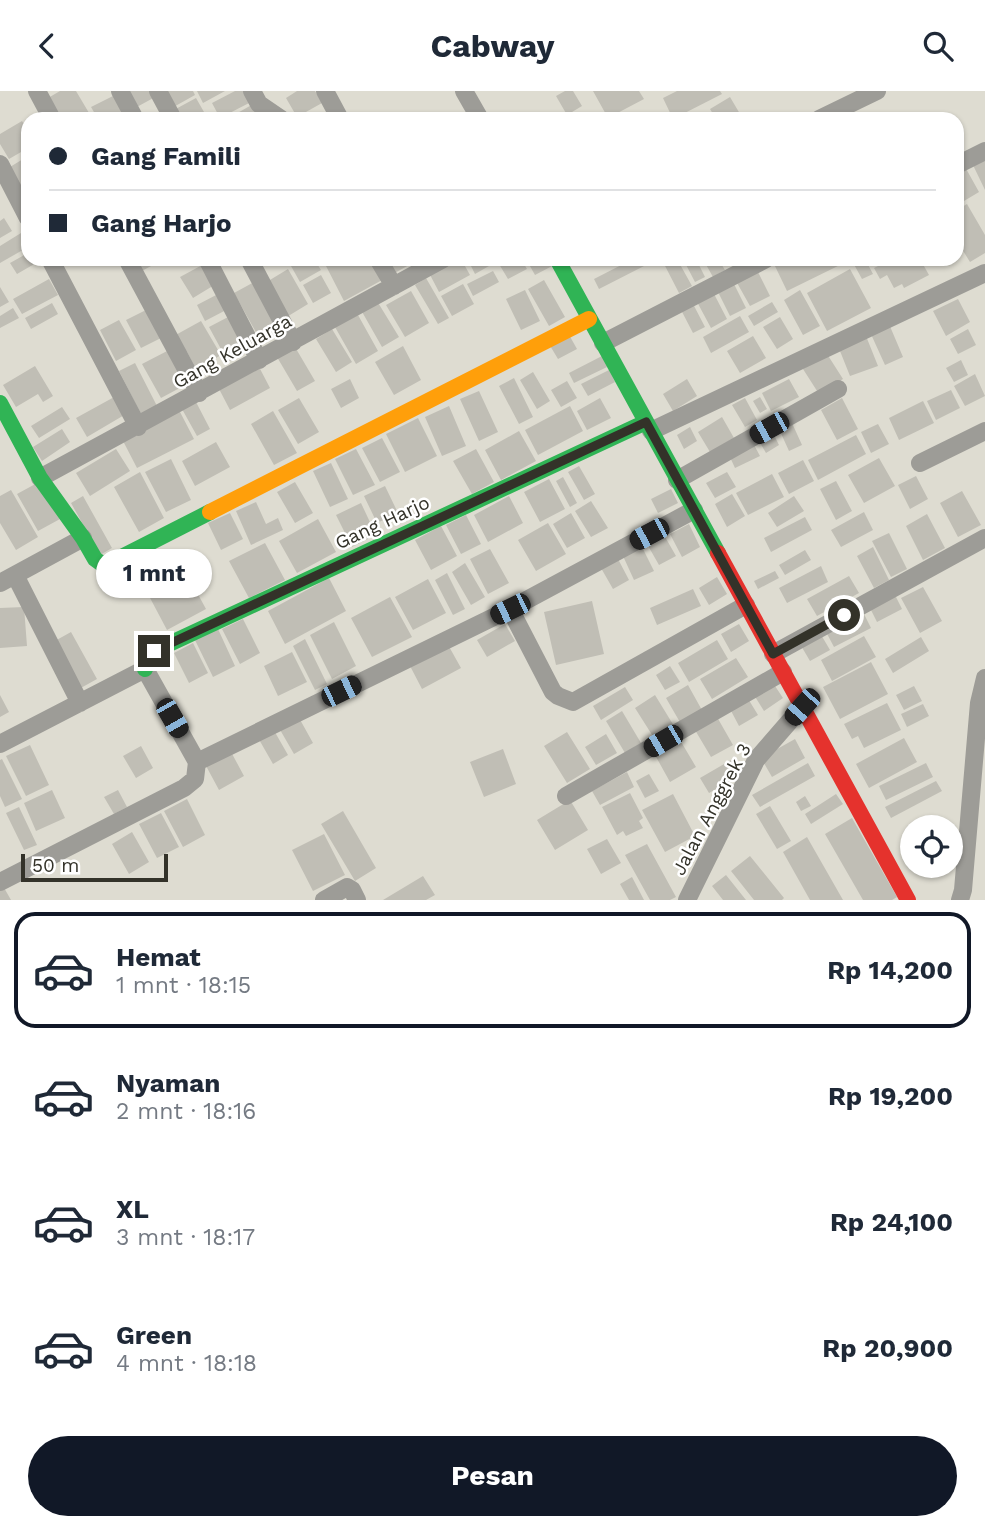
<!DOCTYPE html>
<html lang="id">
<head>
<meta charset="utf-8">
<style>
  :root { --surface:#fff; --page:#f2f2f3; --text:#1f2937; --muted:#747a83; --line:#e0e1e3; --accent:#111827 }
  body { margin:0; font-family:"Work Sans",sans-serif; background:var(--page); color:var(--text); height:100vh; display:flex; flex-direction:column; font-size:26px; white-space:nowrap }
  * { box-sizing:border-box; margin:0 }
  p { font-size:23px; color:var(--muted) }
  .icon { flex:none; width:38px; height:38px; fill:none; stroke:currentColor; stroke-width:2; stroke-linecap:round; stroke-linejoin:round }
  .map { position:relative; height:809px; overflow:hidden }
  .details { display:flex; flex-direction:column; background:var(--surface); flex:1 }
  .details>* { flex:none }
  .hud { position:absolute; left:21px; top:21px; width:943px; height:154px; border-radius:21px; box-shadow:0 2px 5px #0004; display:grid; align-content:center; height:154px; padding:0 28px; background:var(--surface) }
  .tools { position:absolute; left:900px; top:724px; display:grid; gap:14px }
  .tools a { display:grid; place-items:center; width:63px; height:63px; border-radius:50%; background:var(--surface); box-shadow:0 2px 5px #0004; font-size:35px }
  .scale { position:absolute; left:21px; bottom:18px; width:147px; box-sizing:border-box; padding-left:7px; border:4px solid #333229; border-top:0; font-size:19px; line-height:24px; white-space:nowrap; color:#333229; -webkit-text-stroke:5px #fff; paint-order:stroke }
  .end { position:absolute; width:32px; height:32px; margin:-16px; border:9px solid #333229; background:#fff; box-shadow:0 0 0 4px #fff }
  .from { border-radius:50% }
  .bubble { position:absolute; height:49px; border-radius:24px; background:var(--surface); box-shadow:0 2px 5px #0004; font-size:23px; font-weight:700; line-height:49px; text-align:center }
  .car { position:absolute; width:21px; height:42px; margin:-21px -10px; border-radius:9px; box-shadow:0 0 5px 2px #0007; background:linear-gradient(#222 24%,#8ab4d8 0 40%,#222 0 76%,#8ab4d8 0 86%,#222 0) }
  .hud b { display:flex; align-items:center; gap:24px; height:66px; font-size:26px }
  .hud b+b { border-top:2px solid var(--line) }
  .hud i { width:18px; height:18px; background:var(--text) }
  ul { padding:12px 0 0; list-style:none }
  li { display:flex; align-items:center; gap:21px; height:116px; margin:0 14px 10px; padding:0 14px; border:4px solid transparent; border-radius:21px }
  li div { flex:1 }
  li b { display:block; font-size:26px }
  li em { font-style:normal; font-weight:700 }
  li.active { border-color:var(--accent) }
  li>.icon { width:63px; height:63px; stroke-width:1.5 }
  .cta { display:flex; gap:14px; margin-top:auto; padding:14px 28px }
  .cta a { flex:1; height:80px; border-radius:42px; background:var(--accent); color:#fff; font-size:28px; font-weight:700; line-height:80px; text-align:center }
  header { display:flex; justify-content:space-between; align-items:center; height:91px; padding:0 28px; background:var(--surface); font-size:32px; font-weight:700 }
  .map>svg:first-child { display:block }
  .building { fill:#c0beb5 }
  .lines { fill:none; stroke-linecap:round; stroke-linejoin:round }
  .street { stroke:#9d9c97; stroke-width:18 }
  .fast { stroke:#30b455; stroke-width:16 }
  .slow { stroke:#ff9f0a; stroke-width:16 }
  .jam { stroke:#e5322d; stroke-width:16 }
  .route { stroke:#333229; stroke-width:9 }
  .labels { text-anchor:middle; stroke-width:5; stroke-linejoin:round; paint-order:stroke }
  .street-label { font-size:19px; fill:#333229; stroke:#fff }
</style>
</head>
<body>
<header><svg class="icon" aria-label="back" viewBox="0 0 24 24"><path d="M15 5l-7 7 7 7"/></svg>Cabway<svg class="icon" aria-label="search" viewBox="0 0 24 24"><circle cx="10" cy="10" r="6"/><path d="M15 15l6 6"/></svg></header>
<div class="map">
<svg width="985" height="809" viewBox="0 0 985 809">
  <rect width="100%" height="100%" fill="#dedcd1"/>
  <path class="building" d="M60 0H76L92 27 61 28 48 7Z
    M126 0H155L157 5 135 17Z
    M160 0H193L195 4 170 18Z
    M197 0H225L203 12Z
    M235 0H245L251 11 220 27 212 12Z
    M297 0H315L322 12 297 26 286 7Z
    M565 0H573L582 15 567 24 556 5Z
    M593 0H639L644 8 608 27Z
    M677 0H720L722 3 673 28 663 7Z
    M117 3 129 28H98L91 16Z
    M730 6 743 28H716L710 18Z
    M196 7 208 28H176L172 20Z
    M255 12 264 28H227Z
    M22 30 28 40V57L9 68 0 53V43Z
    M28 65V97L24 100 10 76Z
    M985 66V99L972 72Z
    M964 74 979 101 964 110 957 98V77Z
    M967 113 985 144V162L970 171 957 150V119Z
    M4 127 12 140 0 147V130Z
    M21 142 28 156 0 172V155Z
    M28 162V168H43L17 183 10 172Z
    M134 168H164L140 181Z
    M305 168H314L321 179 300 191 291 175Z
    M338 168H373L384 188 344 210 326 175Z
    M384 168H414L416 170 393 183Z
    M451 168H461L470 184 439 201 428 180Z
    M479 168H495L496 171 475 183 470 173Z
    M507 168H521L527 178 508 188 499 173Z
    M526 168H554L556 173 535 184Z
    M633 168H643L646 174 599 198 594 188Z
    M669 168H677L692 195 679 202 663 171Z
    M683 168H696L705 186 695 191Z
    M706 168H718L725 179 713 186 704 170Z
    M783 168H840L842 173 787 200 774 173Z
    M851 168H865L873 183 862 188Z
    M877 168H920L929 184 904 197 902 193 894 197 887 184 880 188 874 177 880 174Z
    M204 173 216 193 193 207 180 186Z
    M288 178 308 213 285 227 265 192Z
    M850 178 871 217 827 240 807 202Z
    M757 179 770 205 750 215 736 190Z
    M493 180 499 191 473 205 467 193Z
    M321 184 331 202 313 212 303 194Z
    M426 187 449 227 438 233 415 194Z
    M49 188 58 204 22 223 13 208Z
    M544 189 565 226 549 235 528 198Z
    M256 190 279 230 257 243 234 202Z
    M733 191 746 217 730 225 717 199Z
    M463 193 474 213 452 225 441 205Z
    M0 196 9 211 0 216Z
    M525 199 540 230 521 239 506 208Z
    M800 199 820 235 803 244 784 209Z
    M411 200 429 232 405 246 386 214Z
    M713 201 727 228 711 237 696 209Z
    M220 202 228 218 205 230 197 214Z
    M958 208 970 231 946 245 933 220Z
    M377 210 399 246 382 256 361 219Z
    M692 211 705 236 693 242 680 217Z
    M772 211 778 221 754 235 748 225Z
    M52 212 58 223 31 238 25 227Z
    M13 217 19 227 0 237V225Z
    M148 218 163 246 141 257 126 229Z
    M358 224 378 260 356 273 335 236Z
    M230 225 248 260 228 271 209 236Z
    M740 225 749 241 711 262 703 246Z
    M780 226 793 248 777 258 763 236Z
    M119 229 136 259 116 270 100 239Z
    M201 230 221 264 211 270 213 275 199 283 187 261 182 265 172 246Z
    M889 233 903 266 885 274 870 241Z
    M332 238 352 271 336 281 316 248Z
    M968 238 976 254 958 263 950 248Z
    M568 242 577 258 558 268 549 253Z
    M753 245 766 267 740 282 727 260Z
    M866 245 878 275 850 285 838 255Z
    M403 255 421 289 394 304 375 271Z
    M295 256 315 290 297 300 277 266Z
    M171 258 189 292 161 307 142 273Z
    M827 263 843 288 819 303 803 278Z
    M602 265 607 276 574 292 569 282Z
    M961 269 968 284 954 291 946 277Z
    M135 272 157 315 141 323 119 280Z
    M258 274 270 297 230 319 218 296Z
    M35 275 53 305 43 311 38 303 16 316 3 294Z
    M609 279 615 291 588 305 581 293Z
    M533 281 550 310 537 318 520 289Z
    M975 283 985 305 965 315 954 295Z
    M514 287 533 326 519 333 499 295Z
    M350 288 359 307 341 317 331 298Z
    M687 288 697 305 673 320 663 303Z
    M789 288 799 306 771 320 762 302Z
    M567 290 577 307 561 316 551 299Z
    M951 299 960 317 936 329 927 310Z
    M479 300 498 341 479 350 460 308Z
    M116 305 126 323 87 346 76 327Z
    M760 306 767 318 760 322 753 310Z
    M299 307 319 341 298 353 278 319Z
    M600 307 611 327 587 339 577 320Z
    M745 307 757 329 745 336 732 314Z
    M842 307 858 338 837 349 821 319Z
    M923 310 934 332 899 349 889 327Z
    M196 311 210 338 197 345 182 318Z
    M449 315 466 355 442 365 425 326Z
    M570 315 583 340 538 364 525 339Z
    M62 316 70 328 39 347 31 335Z
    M179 319 194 348 137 377 122 348Z
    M273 320 297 362 274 374 251 333Z
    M722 326 734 347 710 361 698 341Z
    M418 327 437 365 405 381 386 343Z
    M792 332 802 354 789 360 779 338Z
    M878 333 889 353 871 362 861 341Z
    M690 336 697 350 684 358 677 344Z
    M62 338 70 351 42 370 33 356Z
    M519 340 536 370 501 389 485 359Z
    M773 342 779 354 766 362 759 350Z
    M856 344 866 363 818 389 808 369Z
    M382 347 400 381 380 391 362 357Z
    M216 351 230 376 195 395 182 370Z
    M753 352 760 365 735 377 729 364Z
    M116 358 130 380 90 405 76 382Z
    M356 358 375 394 353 404 335 368Z
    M476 358 494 391 472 403 453 370Z
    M879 367 895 395 864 412 848 384Z
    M171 368 191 409 166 421 145 381Z
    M803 369 814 390 789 403 778 382Z
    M331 372 348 408 330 416 313 380Z
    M579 375 595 403 584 409 568 381Z
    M140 381 164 427 139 441 114 396Z
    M727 381 736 396 715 407 706 392Z
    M772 383 784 406 748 424 736 402Z
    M916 385 928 408 910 418 898 394Z
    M563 386 577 412 570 416 556 390Z
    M549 388 565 418 540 431 524 401Z
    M836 390 852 420 836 429 820 398Z
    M39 391 60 428 38 440 17 403Z
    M295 391 313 422 295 432 277 401Z
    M385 395 398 422 377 432 364 405Z
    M671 398 678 412 658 422 651 408Z
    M11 399 38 446 16 459 0 432V405Z
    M962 400 981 434 958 446 940 412Z
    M732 403 745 425 727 436 715 413Z
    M83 405 112 457 100 464 71 412Z
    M509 405 523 432 488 451 474 424Z
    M794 405 804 420 777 436 768 422Z
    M591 410 608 437 591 446 575 420Z
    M256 411 266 433 278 427 283 439 251 454 236 420Z
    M361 412 376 444 352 456 336 424Z
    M864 421 873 439 841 456 831 439Z
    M230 422 243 448 221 459 208 432Z
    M571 422 585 447 567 457 553 433Z
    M927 423 945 457 923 469 906 435Z
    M466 424 481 453 461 463 446 434Z
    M805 426 812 439 771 461 764 447Z
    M318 428 336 461 297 482 279 450Z
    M548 432 566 463 536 480 518 449Z
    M689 433 700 456 682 466 670 443Z
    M441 435 457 465 431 479 415 449Z
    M889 442 907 478 891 486 872 450Z
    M664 444 676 465 659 474 647 453Z
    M265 452 285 489 249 507 229 470Z
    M642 456 654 480 634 489 623 465Z
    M873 456 889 489 874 497 857 465Z
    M490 458 509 492 488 503 470 468Z
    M805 459 811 469 785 484 779 474Z
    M150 461 166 491 147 502 131 472Z
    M618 468 629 489 613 498 601 477Z
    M465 472 485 506 471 514 452 481Z
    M821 475 828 491 787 512 779 497Z
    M775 480 779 487 758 498 754 490Z
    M447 482 465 518 453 524 435 489Z
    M188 485 206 518 167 539 149 505Z
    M849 485 859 502 817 525 807 508Z
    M717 486 727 503 709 514 699 497Z
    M329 487 346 520 285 553 268 520Z
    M428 488 446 522 413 539 395 506Z
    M923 496 942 530 920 542 901 507Z
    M693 498 701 515 657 534 650 517Z
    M894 502 902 518 877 531 869 515Z
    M390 506 412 546 372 566 351 527Z
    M592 510 604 563 556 574 544 521Z
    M24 516 27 555 0 557V517Z
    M862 519 871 537 834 556 825 539Z
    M243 528 260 562 240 573 222 538Z
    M334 531 356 575 332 588 310 544Z
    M505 533 515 550 487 566 477 549Z
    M739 533 749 550 731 561 721 543Z
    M218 538 235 575 213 586 195 549Z
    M71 541 97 588 79 598 53 551Z
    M820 542 830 559 810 570 800 553Z
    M864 545 876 566 832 590 821 569Z
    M921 546 929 560 893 582 885 568Z
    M305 548 327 593 315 599 293 555Z
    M717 549 728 568 689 591 678 572Z
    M193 552 208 582 189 592 174 562Z
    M447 552 461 577 422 598 409 573Z
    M292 561 307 591 278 605 264 575Z
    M736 567 748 586 712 608 700 588Z
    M871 571 888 603 840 628 823 596Z
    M670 575 680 591 665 599 656 584Z
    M773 592 783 607 764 620 754 604Z
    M688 594 703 621 681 633 666 607Z
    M914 595 922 610 904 619 896 604Z
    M625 596 633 609 601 629 593 615Z
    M0 604 9 621 0 626Z
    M655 604 674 635 654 647 635 617Z
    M747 606 758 624 739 635 729 616Z
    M887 612 901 639 864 657 858 645 852 648 844 633Z
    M923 613 929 625 907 636 901 623Z
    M622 620 641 652 625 662 606 630Z
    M298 625 313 652 294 663 279 637Z
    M717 626 733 654 711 666 695 639Z
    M272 636 288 664 273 673 257 645Z
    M567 641 590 678 567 692 544 655Z
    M606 643 617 662 596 674 585 656Z
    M904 647 917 671 869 697 856 673Z
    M795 648 805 667 772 686 761 667Z
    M680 649 696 676 670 691 655 664Z
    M30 654 49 694 26 705 6 665Z
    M141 655 153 677 136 687 123 665Z
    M503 658 516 693 484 706 470 671Z
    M230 659 244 685 219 699 205 673Z
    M2 668 22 708 5 716 0 705V669Z
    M731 669 740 684 709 702 700 687Z
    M808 672 815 685 760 716 752 704Z
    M926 672 933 686 886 709 879 695Z
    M627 681 634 696 600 714 592 700Z
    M649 683 659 700 645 707 636 690Z
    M936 690 942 700 891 727 885 716Z
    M52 699 65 727 36 740 24 712Z
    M118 699 127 716 114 723 104 706Z
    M630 702 643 727 639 730 643 737 626 745 623 740 617 744 602 716Z
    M673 703 695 745 665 761 642 719Z
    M836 703 843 713 811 733 805 723Z
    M805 705 811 715 801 720 796 711Z
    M187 708 205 744 183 756 164 720Z
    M570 709 588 739 555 759 537 729Z
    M770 715 791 750 777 758 756 723Z
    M19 716 37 754 24 759 6 722Z
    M343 720 376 777 355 790 321 733Z
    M161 722 179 756 157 767 139 733Z
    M852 727 897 806 892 809H863L825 743Z
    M132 741 149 771 129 783 112 753Z
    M324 743 345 784 313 800 292 759Z
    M807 746 843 809H810L783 761Z
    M607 748 621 772 601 783 587 758Z
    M647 753 676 806 670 809H650L625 764Z
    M750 765 784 807 782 809H754L731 780Z
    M726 784 746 809H723L712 795Z
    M423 785 435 804 426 809H383Z
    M632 786 644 809H629L620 793Z
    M3 795 11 809H0V796Z"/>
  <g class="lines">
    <path class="street" d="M37 0 52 28
      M120 0 135 28
      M158 0 173 28
      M252 0 259 13 281 28
      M325 0 340 28
      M464 0 480 28
      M819 28 877 0
      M0 73 28 127
      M957 74 985 60
      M50 168 138 336
      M127 168 199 302
      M207 168 259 269
      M249 168 293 251
      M378 168 394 195
      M603 252 766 168
      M651 340 985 182
      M920 372 985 340
      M40 387 443 168
      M677 389 838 298
      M15 484 80 612
      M0 492 83 447
      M510 518 553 601 558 605 573 611 746 514
      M773 563 985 447
      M0 653 145 578 197 671 195 688 184 697 0 791
      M197 671 510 518 694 419
      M566 705 783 581
      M324 809 347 796 352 799 357 809
      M687 809 756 669 802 616
      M960 809 963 799 979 612 985 587"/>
    <path class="fast" d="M557 168 718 462
      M0 312 40 387 83 447 95 468 102 473 110 472 210 421
      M145 578 149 564 154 560 646 331"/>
    <path class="slow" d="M210 421 589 228"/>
    <path class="jam" d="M718 462 908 809"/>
  </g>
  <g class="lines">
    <path class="route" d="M154 560 646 331 773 563 844 524"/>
  </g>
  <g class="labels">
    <g class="street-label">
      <text transform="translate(232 260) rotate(-29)" y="7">Gang Keluarga</text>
      <text transform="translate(382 431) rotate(-25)" y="7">Gang Harjo</text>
      <text transform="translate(711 718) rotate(-62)" y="7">Jalan Anggrek 3</text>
    </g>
  </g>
</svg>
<div class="tools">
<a><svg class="icon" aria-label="locate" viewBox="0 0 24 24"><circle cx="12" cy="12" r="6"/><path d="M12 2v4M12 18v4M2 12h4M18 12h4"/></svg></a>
</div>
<div class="scale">50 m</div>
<i class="end from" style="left:844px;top:524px"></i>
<i class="end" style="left:154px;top:560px"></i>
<div class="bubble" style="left:96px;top:458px;width:116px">1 mnt</div>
<i class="car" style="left:769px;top:337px;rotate:241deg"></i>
<i class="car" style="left:649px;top:443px;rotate:242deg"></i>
<i class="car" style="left:510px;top:518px;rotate:244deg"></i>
<i class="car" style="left:341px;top:600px;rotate:64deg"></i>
<i class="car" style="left:802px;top:616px;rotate:222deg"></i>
<i class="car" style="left:172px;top:627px;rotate:150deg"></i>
<i class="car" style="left:663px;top:650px;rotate:240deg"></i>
<div class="hud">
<b><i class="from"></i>Gang Famili</b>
<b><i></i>Gang Harjo</b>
</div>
</div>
<section class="details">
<ul>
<li class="active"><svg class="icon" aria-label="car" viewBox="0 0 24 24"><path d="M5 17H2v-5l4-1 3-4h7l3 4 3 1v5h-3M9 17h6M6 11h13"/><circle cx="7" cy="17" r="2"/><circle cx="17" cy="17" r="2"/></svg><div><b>Hemat</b><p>1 mnt · 18:15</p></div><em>Rp 14,200</em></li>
<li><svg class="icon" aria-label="car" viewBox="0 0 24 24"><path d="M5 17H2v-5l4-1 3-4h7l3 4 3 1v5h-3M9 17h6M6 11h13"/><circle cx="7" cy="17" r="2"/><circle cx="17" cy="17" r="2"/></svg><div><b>Nyaman</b><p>2 mnt · 18:16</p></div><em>Rp 19,200</em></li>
<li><svg class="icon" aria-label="car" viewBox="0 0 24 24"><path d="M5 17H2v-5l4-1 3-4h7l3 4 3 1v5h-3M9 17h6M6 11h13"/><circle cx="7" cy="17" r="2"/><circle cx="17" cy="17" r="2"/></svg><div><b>XL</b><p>3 mnt · 18:17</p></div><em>Rp 24,100</em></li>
<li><svg class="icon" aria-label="car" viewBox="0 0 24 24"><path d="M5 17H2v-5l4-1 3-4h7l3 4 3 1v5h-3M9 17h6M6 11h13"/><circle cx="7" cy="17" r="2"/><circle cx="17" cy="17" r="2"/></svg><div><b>Green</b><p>4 mnt · 18:18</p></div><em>Rp 20,900</em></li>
</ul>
<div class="cta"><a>Pesan</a></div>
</section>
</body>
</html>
